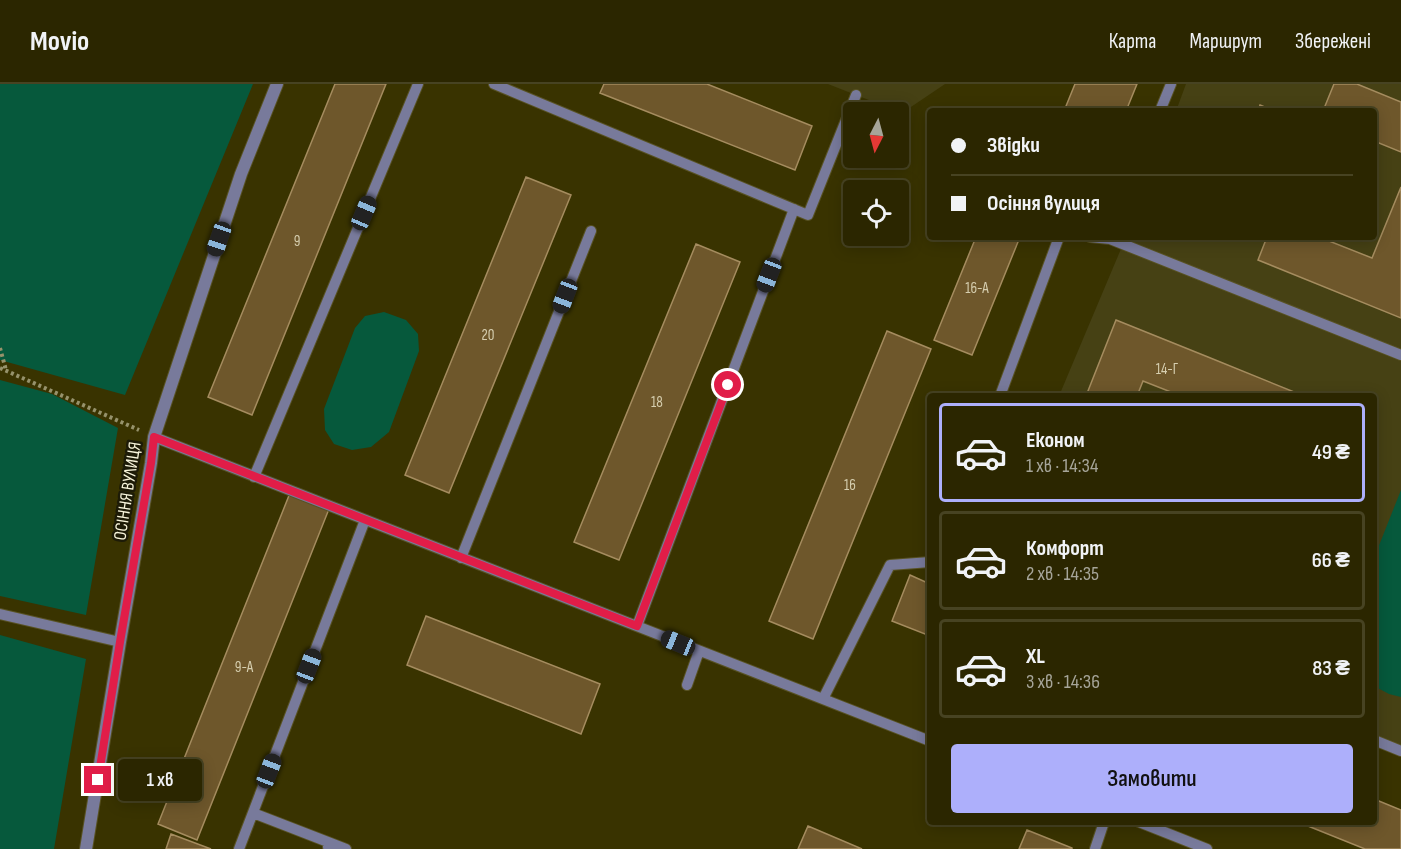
<!DOCTYPE html>
<html lang="uk">
<head>
<meta charset="utf-8">
<style>
  :root { --surface:#2b2600; --page:#37320f; --text:#f1f3f6; --muted:#a6a599; --line:#474322; --accent:#adaffb }
  body { margin:0; font-family:"Sofia Sans Condensed",sans-serif; background:var(--page); color:var(--text); height:100vh; display:flex; flex-direction:column; font-size:22px; white-space:nowrap }
  * { box-sizing:border-box; margin:0 }
  p { font-size:20px; color:var(--muted) }
  .icon { flex:none; width:33px; height:33px; fill:none; stroke:currentColor; stroke-width:2; stroke-linecap:round; stroke-linejoin:round }
  .map { position:relative; flex:1; overflow:hidden }
  .drawer { position:absolute; left:927px; top:309px; width:450px; height:432px; display:flex; flex-direction:column; background:var(--surface); border-radius:6px; box-shadow:0 3px 15px #0003,0 0 0 2px var(--line) }
  .drawer>* { flex:none }
  .top-card { position:absolute; left:927px; top:24px; width:450px; height:132px; border-radius:6px; box-shadow:0 3px 15px #0003,0 0 0 2px var(--line); display:grid; align-content:center; height:132px; padding:0 24px; background:var(--surface) }
  .needle { width:39px; rotate:186deg }
  .tools { position:absolute; left:843px; top:18px; display:grid; gap:12px }
  .tools a { display:grid; place-items:center; width:66px; height:66px; border-radius:6px; background:var(--surface); box-shadow:0 3px 15px #0003,0 0 0 2px var(--line); font-size:30px }
  .end { position:absolute; width:27px; height:27px; margin:-14px; border:8px solid #e11d48; background:#fff; box-shadow:0 0 0 3px #fff }
  .from { border-radius:50% }
  .bubble { position:absolute; height:42px; border-radius:6px; background:var(--surface); box-shadow:0 3px 15px #0003,0 0 0 2px var(--line); font-size:20px; font-weight:600; line-height:42px; text-align:center }
  .car { position:absolute; width:18px; height:36px; margin:-18px -9px; border-radius:8px; box-shadow:0 0 4px 2px #0007; background:linear-gradient(#222 24%,#8ab4d8 0 40%,#222 0 76%,#8ab4d8 0 86%,#222 0) }
  .top-card b { display:flex; align-items:center; gap:21px; height:57px; font-size:22px }
  .top-card b+b { border-top:2px solid var(--line) }
  .top-card i { width:15px; height:15px; background:var(--text) }
  ul { padding:10px 0 0; list-style:none }
  li { display:flex; align-items:center; gap:18px; height:99px; margin:0 12px 9px; padding:0 12px; border:3px solid var(--line); border-radius:6px }
  li div { flex:1 }
  li b { display:block; font-size:22px }
  li em { font-style:normal; font-weight:600 }
  li.current { border-color:var(--accent) }
  li>.icon { width:54px; height:54px; stroke-width:1.5 }
  .cta { display:flex; gap:12px; margin-top:auto; padding:12px 24px }
  .cta a { flex:1; height:69px; border-radius:6px; background:var(--accent); color:#111; font-size:24px; font-weight:600; line-height:69px; text-align:center }
  header { display:flex; align-items:center; gap:36px; box-sizing:border-box; height:84px; padding:0 30px; background:var(--surface); border-bottom:2px solid var(--line) }
  header strong { font-size:28px }
  nav { display:flex; gap:33px; margin-inline-start:auto; font-size:21px }
  .map>svg:first-child { display:block }
  .built { fill:#464114 }
  .green { fill:#06593c }
  .building { fill:#6e572b; stroke:#a58c5f; stroke-width:1.5 }
  .lines { fill:none; stroke-linecap:round; stroke-linejoin:round }
  .service-casing { stroke:#585223; stroke-width:12 }
  .minor-casing { stroke:#585223; stroke-width:14 }
  .path { stroke:#96926b; stroke-width:4; stroke-dasharray:3 3; stroke-linecap:butt }
  .service { stroke:#787a9b; stroke-width:10 }
  .minor { stroke:#787a9b; stroke-width:12 }
  .route { stroke:#e11d48; stroke-width:8 }
  .labels { text-anchor:middle; stroke-width:5; stroke-linejoin:round; paint-order:stroke }
  .number-label { font-size:15px; fill:#d6ceaf }
  .street-label { font-size:18px; fill:#f8f5db; stroke:#1d1b07 }
</style>
</head>
<body>
<header>
<strong>Movio</strong>
<nav><a>Карта</a><a>Маршрут</a><a>Збережені</a></nav>
</header>
<div class="map">
<svg width="1401" height="765" viewBox="0 0 1401 765">
  <rect width="100%" height="100%" fill="#393300"/>
  <path class="built" d="M828 0H945L902 29Z
    M1186 0H1401V664L1374 653V312H1059L1126 153H1374V27H1176Z"/>
  <path class="green" d="M0 0H253L125 311 0 276Z
    M384 228 406 236 418 250 419 267 389 348 371 363 352 366 334 360 325 346 324 325 355 244 365 232Z
    M0 296 52 310 118 344 86 531 0 512Z
    M1401 406V613L1389 610 1374 602V474Z
    M0 551 86 575 54 765H0Z"/>
  <path class="building" d="M335 0H386L252 331 208 313Z
    M604 0H707L812 42 795 86 600 9Z
    M1075 0H1137L1126 27H1064Z
    M1334 0H1357L1401 18V68L1374 57V27H1323Z
    M1260 21 1274 27H1258Z
    M526 93 571 111 449 409 405 391Z
    M1401 103V234L1258 176 1267 153H1319L1372 174Z
    M976 153H1020L972 271 934 256Z
    M696 160 740 178 619 476 574 458Z
    M1116 236 1208 273 1304 312H1181L1143 297 1137 312H1086Z
    M887 247 931 265 813 555 769 537Z
    M290 409 329 425 197 756 158 740Z
    M910 491 930 500V552L892 537Z
    M426 532 600 600 581 650 407 581Z
    M1374 715 1401 726V765H1365L1298 738H1374Z
    M808 742 862 765H798Z
    M1027 746 1072 764V765H1019Z
    M171 750 211 765H166Z"/>
  <g class="lines">
    <g class="service-casing">
      <path id="service" d="M494 0 808 131 856 11
        M1160 27 1171 0
        M1090 153 1110 155 1111 153
        M1110 155 1401 271
        M1000 312 1059 153
        M154 353 930 657
        M254 393 418 0
        M461 474 591 147
        M0 530 120 558
        M637 542 794 125
        M687 601 699 567
        M823 615 890 481 930 478
        M1374 656 1401 667
        M253 729 328 758
        M1139 738 1207 765
        M328 763V758L346 765
        M239 765 365 436
        M1095 765 1104 738"/>
    </g>
    <g class="minor-casing">
      <path id="minor" d="M86 765 120 558 151 379 154 353 241 90 277 0"/>
    </g>
    <path class="path" d="M0 264 6 286
      M0 284 139 346"/>
    <use href="#service" class="service"/>
    <use href="#minor" class="minor"/>
  </g>
  <g class="lines">
    <path class="route" d="M98 696 120 558 151 379 154 353 637 542 728 301"/>
  </g>
  <g class="labels">
    <g class="number-label">
      <text x="297" y="162">9</text>
      <text x="977" y="209">16-А</text>
      <text x="488" y="256">20</text>
      <text x="1167" y="290">14-Г</text>
      <text x="657" y="323">18</text>
      <text x="850" y="406">16</text>
      <text x="244" y="588">9-А</text>
    </g>
    <g class="street-label">
      <text transform="translate(127 407) rotate(-81)" y="6">ОСІННЯ ВУЛИЦЯ</text>
    </g>
  </g>
</svg>
<div class="tools">
<a><svg class="needle" viewBox="-14 -14 28 28"><path d="M0-13l5 13h-10z" fill="#e53935"/><path d="M0 13l5-13h-10z" fill="#a6a599"/></svg></a>
<a><svg class="icon" aria-label="locate" viewBox="0 0 24 24"><circle cx="12" cy="12" r="6"/><path d="M12 2v4M12 18v4M2 12h4M18 12h4"/></svg></a>
</div>
<i class="end from" style="left:728px;top:301px"></i>
<i class="end" style="left:98px;top:696px"></i>
<div class="bubble" style="left:118px;top:675px;width:84px">1 хв</div>
<i class="car" style="left:364px;top:129px;rotate:23deg"></i>
<i class="car" style="left:219px;top:155px;rotate:199deg"></i>
<i class="car" style="left:769px;top:191px;rotate:201deg"></i>
<i class="car" style="left:565px;top:212px;rotate:201deg"></i>
<i class="car" style="left:678px;top:559px;rotate:292deg"></i>
<i class="car" style="left:309px;top:582px;rotate:21deg"></i>
<i class="car" style="left:269px;top:687px;rotate:21deg"></i>
<div class="top-card">
<b><i class="from"></i>Звідки</b>
<b><i></i>Осіння вулиця</b>
</div>
<section class="drawer">
<ul>
<li class="current"><svg class="icon" aria-label="car" viewBox="0 0 24 24"><path d="M5 17H2v-5l4-1 3-4h7l3 4 3 1v5h-3M9 17h6M6 11h13"/><circle cx="7" cy="17" r="2"/><circle cx="17" cy="17" r="2"/></svg><div><b>Економ</b><p>1 хв · 14:34</p></div><em>49 ₴</em></li>
<li><svg class="icon" aria-label="car" viewBox="0 0 24 24"><path d="M5 17H2v-5l4-1 3-4h7l3 4 3 1v5h-3M9 17h6M6 11h13"/><circle cx="7" cy="17" r="2"/><circle cx="17" cy="17" r="2"/></svg><div><b>Комфорт</b><p>2 хв · 14:35</p></div><em>66 ₴</em></li>
<li><svg class="icon" aria-label="car" viewBox="0 0 24 24"><path d="M5 17H2v-5l4-1 3-4h7l3 4 3 1v5h-3M9 17h6M6 11h13"/><circle cx="7" cy="17" r="2"/><circle cx="17" cy="17" r="2"/></svg><div><b>XL</b><p>3 хв · 14:36</p></div><em>83 ₴</em></li>
</ul>
<div class="cta"><a>Замовити</a></div>
</section>
</div>
</body>
</html>
